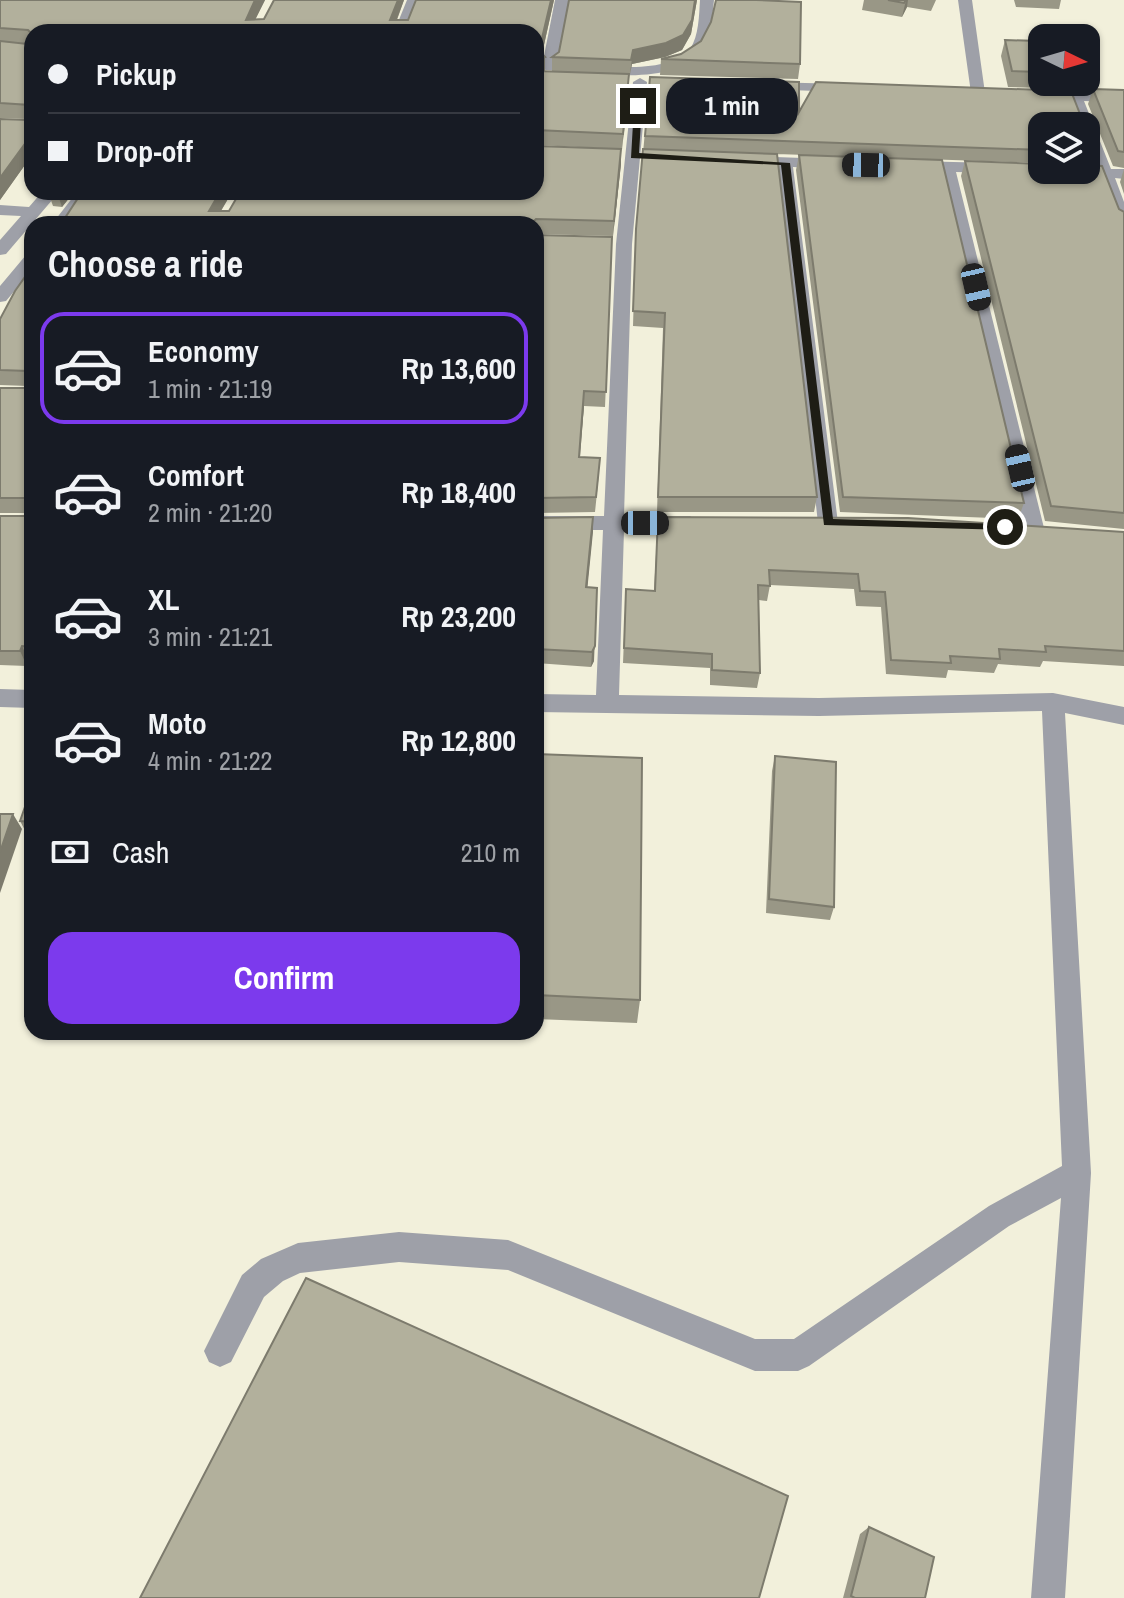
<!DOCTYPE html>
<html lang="en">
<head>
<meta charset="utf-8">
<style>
  :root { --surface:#171b24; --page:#242831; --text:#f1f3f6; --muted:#9ea1a6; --line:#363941; --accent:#7c3aed }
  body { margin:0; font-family:"Archivo Narrow",sans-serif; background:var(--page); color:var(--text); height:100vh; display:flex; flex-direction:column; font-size:30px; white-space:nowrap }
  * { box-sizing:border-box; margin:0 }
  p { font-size:26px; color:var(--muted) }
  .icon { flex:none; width:44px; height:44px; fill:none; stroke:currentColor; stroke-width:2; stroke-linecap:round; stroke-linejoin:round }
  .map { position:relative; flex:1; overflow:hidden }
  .side { position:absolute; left:24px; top:216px; width:520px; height:824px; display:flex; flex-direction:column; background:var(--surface); border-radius:24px; box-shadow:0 2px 6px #0004 }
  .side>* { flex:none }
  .banner { position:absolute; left:24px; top:24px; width:520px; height:176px; border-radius:24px; box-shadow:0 2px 6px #0004; display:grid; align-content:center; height:176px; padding:0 24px; background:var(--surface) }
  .needle { width:52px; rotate:95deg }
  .fabs { position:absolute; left:1028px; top:24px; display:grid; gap:16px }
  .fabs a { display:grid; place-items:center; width:72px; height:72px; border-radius:16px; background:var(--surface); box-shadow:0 2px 6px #0004; font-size:40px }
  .end { position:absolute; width:36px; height:36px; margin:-18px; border:10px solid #1e1d15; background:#fff; box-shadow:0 0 0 4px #fff }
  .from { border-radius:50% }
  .bubble { position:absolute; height:56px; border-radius:24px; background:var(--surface); box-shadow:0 2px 6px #0004; font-size:26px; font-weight:700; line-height:56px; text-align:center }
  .car { position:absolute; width:24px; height:48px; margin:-24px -12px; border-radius:10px; box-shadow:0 0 6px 2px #0007; background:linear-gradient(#222 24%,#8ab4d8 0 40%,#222 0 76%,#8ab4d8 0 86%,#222 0) }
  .banner b { display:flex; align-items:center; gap:28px; height:76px; font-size:30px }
  .banner b+b { border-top:2px solid var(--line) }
  .banner i { width:20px; height:20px; background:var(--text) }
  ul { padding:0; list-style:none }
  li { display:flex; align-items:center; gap:24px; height:112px; margin:0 16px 12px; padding:0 8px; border:4px solid transparent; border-radius:24px }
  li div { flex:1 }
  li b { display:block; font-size:30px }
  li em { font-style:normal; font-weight:700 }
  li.selected { border-color:var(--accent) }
  li>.icon { width:72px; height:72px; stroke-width:1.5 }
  h2 { padding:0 24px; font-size:36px; line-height:96px }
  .pay { display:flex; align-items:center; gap:20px; height:88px; padding:0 24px; font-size:30px }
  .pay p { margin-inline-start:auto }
  .primary-button { display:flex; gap:16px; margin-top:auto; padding:16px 24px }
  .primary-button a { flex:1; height:92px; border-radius:24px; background:var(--accent); color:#fff; font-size:32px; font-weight:700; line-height:92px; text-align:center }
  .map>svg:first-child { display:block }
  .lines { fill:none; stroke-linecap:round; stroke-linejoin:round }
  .minor { fill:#9ea0a8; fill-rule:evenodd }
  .wall { fill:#999786 }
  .shaded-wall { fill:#7d7b6d }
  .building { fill:#b2b09c; stroke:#7d7b6d; stroke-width:2 }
  .route { fill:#1e1d15 }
</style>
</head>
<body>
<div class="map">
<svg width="1124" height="1598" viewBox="0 0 1124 1598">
  <rect width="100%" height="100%" fill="#f2f0db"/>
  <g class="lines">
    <path class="minor" d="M407 0H421L408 32H394Z
      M555 0H569L557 62C588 65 669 77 690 49 699 36 699 15 700 0H714C712 18 712 40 700 54 672 88 576 72 536 69V61H543Z
      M958 0H972L985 93 978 97 971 93Z
      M640 78 647 82 632 244 624 516H690L700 523 690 530H624L619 695 819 698 1053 693 1124 707V725L1065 713 1091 1173 1065 1598H1031L1061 1198 1009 1226 809 1366 798 1371H755L508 1270 399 1262 300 1273 283 1281 264 1297 231 1362 220 1367 209 1362 204 1351 242 1275 261 1259 298 1243 399 1232 508 1240 755 1339H794L989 1206 1062 1166 1042 711 819 716 536 712V694L596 695 603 530H536V516H604L616 244 633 82Z
      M766 82 845 84 852 88 845 92 761 89V83Z
      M1042 91 1124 94V102L1084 101 1111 169H1124V179L1115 178 1124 202V228L1116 223 1099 178 1074 177 1066 172 1095 168 1086 144V126H1079L1069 100 1037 98V92Z
      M746 156 829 159 837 164 829 169 793 167 838 523 828 530 818 523 778 167 740 164V158Z
      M914 161 993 163 1001 168 993 173 956 172 1044 528 1041 533H1027L1024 528 940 171 908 169 906 166Z
      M42 192H59L6 254 0 255V240L21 216 0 215V205L29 207Z
      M77 192H93L69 224H52Z
      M32 254V270L6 301 0 302V286L26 255Z
      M0 689 32 690V708L0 707Z"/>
  </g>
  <path class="wall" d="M0 0H265L255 20 264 19 274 0H404L397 20H408L554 0 542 54 545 57V71H552V57L559 52 569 0H697L691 34 682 50 665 57 632 64 630 74 575 72 629 74 622 149 536 145V32H32V155L0 200V119L27 120 28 119 0 118Z
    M864 0H936L931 11 907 7 902 17 862 10Z
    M1014 0H1061L1059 9 1016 7Z
    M1005 40 1042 72V82H1044L1042 88 1008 87 1001 56Z
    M661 59 800 64 798 79 660 75Z
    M650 77 799 82V112L816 82 1071 91 1080 114 1087 116V132L1095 152 1091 165H1087L1102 166 1119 209 1124 212V529L1045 521 961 176 965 161 1042 164V170H1086V126H1042V163L656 150 777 154 817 497 814 512H657L663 328 633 326 636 229Z
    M1093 89 1124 90V168L1113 166 1088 104Z
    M799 155 1024 503 1018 519 840 512 796 170Z
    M621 164 613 236 536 234V224H61L232 192 221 211Z
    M1124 169V194L1120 182Z
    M48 192H74L62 207 53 206Z
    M536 235 612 237 605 407 584 406 580 457 599 473 595 512 536 513Z
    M32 267V661H29L27 666 0 665V516H28V513H0V388H26L28 386 0 385V319Z
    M593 517 587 587 594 661 591 667 536 663V518Z
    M658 517 1124 532V666L1043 661 1040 667 998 664 994 673 948 670 946 678 886 674 881 607 856 606 854 589 770 585 767 601 759 600 760 673 757 688 710 685V668L623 663 626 589 654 591Z
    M536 754 640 1000 637 1023 536 1019Z
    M775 756 834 907 830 920 766 913 772 771Z
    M32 787V836H28L20 821Z
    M869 1527 925 1598H843L860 1534Z"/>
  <path class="shaded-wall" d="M255 0H265L249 32 246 20Z
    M398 0H404L392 32 390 20Z
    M551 0H554L541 58 545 57V71L536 73V59Z
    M695 0H697L691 34 682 50 665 57 632 64 630 74 633 50Z
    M906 0H908L907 7 902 17Z
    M629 74V89L622 149 623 134Z
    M32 134V155L0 200V178Z
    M621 149V164L613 236 614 221Z
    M57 192H74L62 207Z
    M220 192H232L213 224 209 211Z
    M584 391V406L578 472 579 457Z
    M593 517V532L586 602V587Z
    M597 588 594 661 591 667 592 652Z
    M22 646 29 661 27 666 20 651Z
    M13 814 22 829 0 893V852Z"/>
  <path class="building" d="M0 0H255L246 20 264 19 274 0H398L390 20H408L416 0H551L539 51 545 57 536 59V32H32V134L0 178V119L27 120 30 117V105L0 103V41L27 44 31 33 28 30 0 28Z
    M569 0H695L692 20 683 35 666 43 633 50 631 60 552 57 559 52Z
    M716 0H756L801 2 800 64 661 59 681 54 701 41 711 22Z
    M888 0H906L904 3Z
    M1005 40 1038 41 1042 55V72L1012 71Z
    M536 71 629 74 623 134 536 130Z
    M650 77 799 82V112L816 82 1071 91 1080 114 1087 116V132L1095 152 1086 153V126H1042V150L645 136Z
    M1093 89 1124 90V152L1118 151Z
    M536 146 621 149 614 221 536 219 533 222V224H61L82 192H220L209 211H229L240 192H536Z
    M643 149 777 154 817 497H658L665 313 633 311 636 229Z
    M799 155 942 160 1024 503 843 497Z
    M965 161 1042 164V170H1086V165L1102 166 1119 209 1124 212V513L1051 506Z
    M536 235 612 237 606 392 584 391 579 457 600 458 596 497 536 498Z
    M32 267V647L22 646 20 651H0V516H28V498H0V388H26L29 385 28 371 0 370V319L15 291Z
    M593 517 586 587 597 588 595 646 592 652 536 649V518Z
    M658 517 908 518 1124 532V651L1045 646 1046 652 999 649 1000 659 950 656 951 663 891 660 885 592 860 591 858 574 769 570 770 586 758 585 760 673 712 670V654L624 648 626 589 655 591Z
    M536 754 642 758 640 1000 536 995Z
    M775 756 836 762 834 907 769 899Z
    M32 787V822L20 821Z
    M0 814H13L0 852Z
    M306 1278 788 1496 759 1598H140Z
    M869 1527 934 1557 925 1598H855L851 1596Z"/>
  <path class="route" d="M638 104 642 106 639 153 790 163 833 519 1005 524 1009 525V530L824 525 781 165 631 158 634 106Z"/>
</svg>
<div class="fabs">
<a><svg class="needle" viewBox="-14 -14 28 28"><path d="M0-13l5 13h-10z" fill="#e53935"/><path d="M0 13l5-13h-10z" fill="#9ea1a6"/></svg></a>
<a><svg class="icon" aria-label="layers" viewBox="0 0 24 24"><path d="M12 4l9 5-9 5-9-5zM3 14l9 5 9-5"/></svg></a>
</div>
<i class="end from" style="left:1005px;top:527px"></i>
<i class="end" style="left:638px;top:106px"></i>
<div class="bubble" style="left:666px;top:78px;width:132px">1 min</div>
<i class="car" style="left:866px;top:165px;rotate:271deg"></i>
<i class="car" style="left:976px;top:287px;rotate:167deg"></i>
<i class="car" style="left:1020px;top:468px;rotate:347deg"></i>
<i class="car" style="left:645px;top:523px;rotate:90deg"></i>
<div class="banner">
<b><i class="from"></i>Pickup</b>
<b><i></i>Drop-off</b>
</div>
<section class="side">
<h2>Choose a ride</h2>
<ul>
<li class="selected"><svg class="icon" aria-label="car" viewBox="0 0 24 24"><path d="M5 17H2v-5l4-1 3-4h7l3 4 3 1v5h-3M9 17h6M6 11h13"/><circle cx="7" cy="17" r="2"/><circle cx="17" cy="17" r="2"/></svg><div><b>Economy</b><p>1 min · 21:19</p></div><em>Rp 13,600</em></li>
<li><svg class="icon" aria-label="car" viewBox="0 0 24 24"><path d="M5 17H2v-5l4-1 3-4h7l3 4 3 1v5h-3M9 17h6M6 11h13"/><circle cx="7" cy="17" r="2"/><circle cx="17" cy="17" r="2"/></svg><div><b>Comfort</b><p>2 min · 21:20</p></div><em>Rp 18,400</em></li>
<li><svg class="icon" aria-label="car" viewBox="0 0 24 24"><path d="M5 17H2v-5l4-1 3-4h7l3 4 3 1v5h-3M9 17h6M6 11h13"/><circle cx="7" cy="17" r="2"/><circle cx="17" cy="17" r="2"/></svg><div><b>XL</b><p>3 min · 21:21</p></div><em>Rp 23,200</em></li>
<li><svg class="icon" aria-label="car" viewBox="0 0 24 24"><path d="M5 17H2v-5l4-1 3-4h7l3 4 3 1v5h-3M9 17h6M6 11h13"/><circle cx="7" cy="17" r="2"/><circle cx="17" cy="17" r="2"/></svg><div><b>Moto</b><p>4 min · 21:22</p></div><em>Rp 12,800</em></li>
</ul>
<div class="pay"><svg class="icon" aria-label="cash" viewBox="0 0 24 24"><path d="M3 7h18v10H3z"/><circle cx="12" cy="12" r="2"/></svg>Cash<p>210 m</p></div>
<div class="primary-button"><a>Confirm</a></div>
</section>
</div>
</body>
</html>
